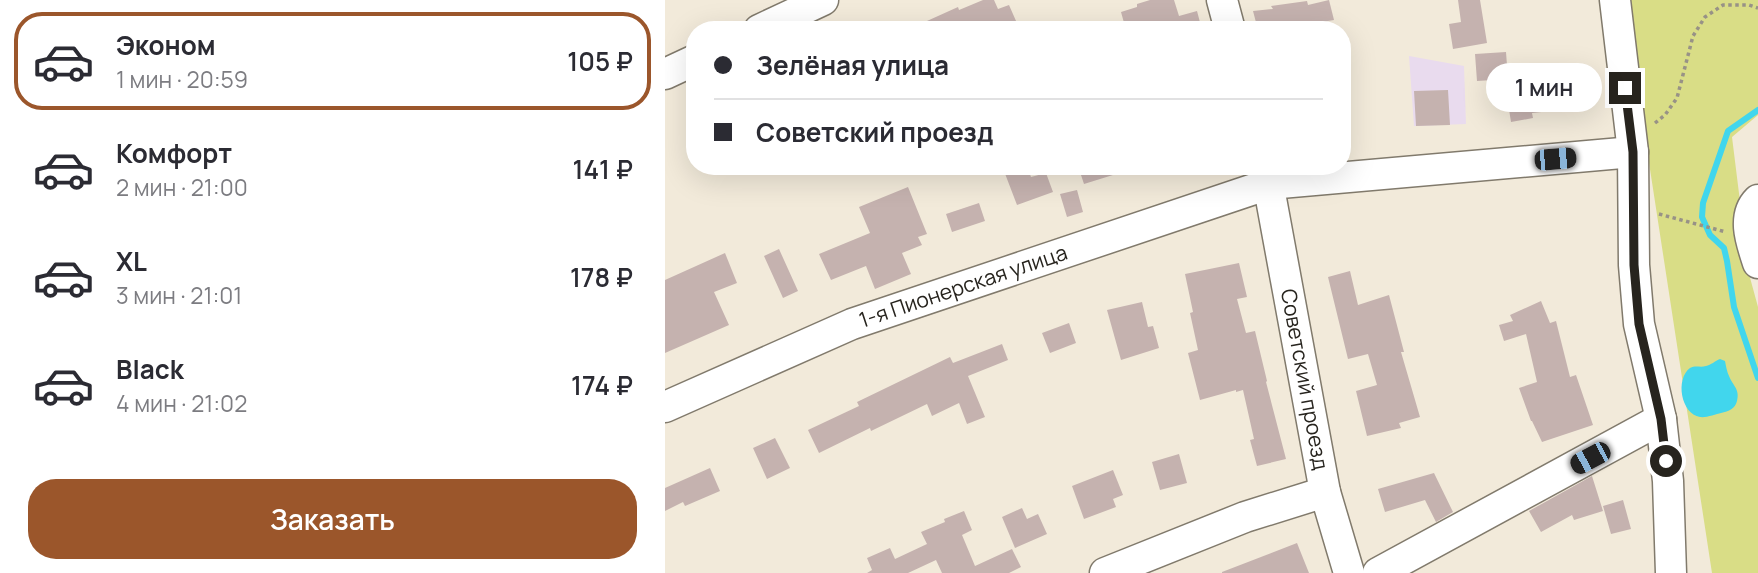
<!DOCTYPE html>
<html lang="ru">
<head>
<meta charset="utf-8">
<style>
  :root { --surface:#fff; --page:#f7f7f7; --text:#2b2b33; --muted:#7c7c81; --line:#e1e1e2; --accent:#9b562b }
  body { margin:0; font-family:Manrope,sans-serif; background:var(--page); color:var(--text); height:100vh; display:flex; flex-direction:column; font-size:26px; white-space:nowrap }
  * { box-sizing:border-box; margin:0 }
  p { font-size:23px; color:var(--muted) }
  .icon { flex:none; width:38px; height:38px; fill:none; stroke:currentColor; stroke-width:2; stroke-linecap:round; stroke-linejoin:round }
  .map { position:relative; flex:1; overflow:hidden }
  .side { display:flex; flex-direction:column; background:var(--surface); width:665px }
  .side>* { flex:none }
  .banner { position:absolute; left:21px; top:21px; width:665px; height:154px; border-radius:28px; box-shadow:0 7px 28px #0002; display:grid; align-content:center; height:154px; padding:0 28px; background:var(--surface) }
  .end { position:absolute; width:32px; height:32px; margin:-16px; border:9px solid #27241e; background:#fff; box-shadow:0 0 0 4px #fff }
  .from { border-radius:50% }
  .bubble { position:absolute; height:49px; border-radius:24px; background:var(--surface); box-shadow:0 7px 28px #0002; font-size:23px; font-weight:600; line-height:49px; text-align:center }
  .car { position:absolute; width:21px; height:42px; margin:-21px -10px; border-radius:9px; box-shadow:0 0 5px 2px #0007; background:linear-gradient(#222 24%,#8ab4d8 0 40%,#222 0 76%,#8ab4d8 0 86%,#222 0) }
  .banner b { display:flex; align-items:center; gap:24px; height:66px; font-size:26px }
  .banner b+b { border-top:2px solid var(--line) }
  .banner i { width:18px; height:18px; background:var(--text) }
  ul { padding:12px 0 0; list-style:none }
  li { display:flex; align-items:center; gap:21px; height:98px; margin:0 14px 10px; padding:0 14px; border:4px solid transparent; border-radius:28px }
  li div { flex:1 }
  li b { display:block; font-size:26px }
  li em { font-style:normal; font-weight:600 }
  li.on { border-color:var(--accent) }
  li>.icon { width:63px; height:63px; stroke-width:1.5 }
  .button { display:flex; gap:14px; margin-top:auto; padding:14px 28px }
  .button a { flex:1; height:80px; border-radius:28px; background:var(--accent); color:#fff; font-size:28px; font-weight:600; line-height:80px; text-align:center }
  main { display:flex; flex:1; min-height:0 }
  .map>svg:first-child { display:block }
  .commercial { fill:#e9dbee }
  .green { fill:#d9dd86 }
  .water { fill:#41d6ed }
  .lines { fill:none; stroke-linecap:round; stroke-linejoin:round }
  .stream { stroke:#41d6ed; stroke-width:6 }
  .building { fill:#c5b2af }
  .minor-casing { stroke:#817a6c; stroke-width:33 }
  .path { stroke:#989286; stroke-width:3.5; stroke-dasharray:3.5 3.5; stroke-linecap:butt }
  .minor { stroke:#fff; stroke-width:30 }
  .route { stroke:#27241e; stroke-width:9 }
  .labels { text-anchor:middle; stroke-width:7; stroke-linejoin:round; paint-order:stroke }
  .street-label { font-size:21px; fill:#27241e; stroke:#fff7e7 }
</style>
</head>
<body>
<main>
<section class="side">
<ul>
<li class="on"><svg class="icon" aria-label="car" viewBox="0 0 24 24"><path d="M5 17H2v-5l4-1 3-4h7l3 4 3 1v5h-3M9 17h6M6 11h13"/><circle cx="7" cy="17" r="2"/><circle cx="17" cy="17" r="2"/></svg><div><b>Эконом</b><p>1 мин · 20:59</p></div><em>105 ₽</em></li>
<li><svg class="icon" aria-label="car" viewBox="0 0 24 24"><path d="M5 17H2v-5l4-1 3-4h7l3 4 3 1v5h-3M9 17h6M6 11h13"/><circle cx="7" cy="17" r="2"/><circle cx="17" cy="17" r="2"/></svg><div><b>Комфорт</b><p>2 мин · 21:00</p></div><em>141 ₽</em></li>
<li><svg class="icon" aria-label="car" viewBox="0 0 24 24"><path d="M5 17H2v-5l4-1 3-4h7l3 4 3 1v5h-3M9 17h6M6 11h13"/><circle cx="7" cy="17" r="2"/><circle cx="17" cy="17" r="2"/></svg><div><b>XL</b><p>3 мин · 21:01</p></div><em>178 ₽</em></li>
<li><svg class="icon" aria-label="car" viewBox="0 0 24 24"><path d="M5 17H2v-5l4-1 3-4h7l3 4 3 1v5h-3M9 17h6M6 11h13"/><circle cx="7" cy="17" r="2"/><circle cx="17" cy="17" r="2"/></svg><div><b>Black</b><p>4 мин · 21:02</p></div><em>174 ₽</em></li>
</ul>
<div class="button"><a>Заказать</a></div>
</section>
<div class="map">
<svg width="1093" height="573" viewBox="0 0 1093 573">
  <rect width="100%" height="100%" fill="#f2eada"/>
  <path class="commercial" d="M744 56 799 66 801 124 749 126Z"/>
  <path class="green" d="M953 0H1093V115L1067 137 1084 274 1093 307V573H1047L971 78Z"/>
  <path class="water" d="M1055 359 1060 361C1061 366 1062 372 1064 376 1068 386 1075 389 1072 401 1070 409 1064 411 1056 413 1051 414 1041 418 1035 417 1016 414 1010 379 1025 368 1031 365 1035 368 1041 366 1046 365 1050 361 1055 359Z"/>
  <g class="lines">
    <path class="stream" d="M1093 110 1063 131 1038 203 1037 217 1045 235 1059 248 1062 261 1069 307 1093 378"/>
  </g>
  <path class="building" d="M318 0H329L333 9 344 5 355 30H242L293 7 294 10Z
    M485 0H509L514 16 532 11 537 30H461L456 12 472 7V4Z
    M664 0 669 20 609 30H593L588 11 608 9 606 6 642 1 643 5Z
    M793 0H815L822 43 788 49 784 24 796 22Z
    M841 52 843 79 812 81 810 54Z
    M862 81 864 90 921 84 923 107 867 113 868 118 846 122 840 85Z
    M783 90 785 125 751 126 749 91Z
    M351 166H362L366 177 381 173 388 192 352 205 339 171Z
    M413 166H463L464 170 419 184Z
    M243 187 262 234 253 237 257 245 237 253 246 274 210 289 201 266 166 280 154 254 205 233 194 207Z
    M412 190 418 212 402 217 395 194Z
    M314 203 320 221 287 232 281 214Z
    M114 249 133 291 118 298 99 256Z
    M60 253 72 283 49 292 64 325 0 353V280Z
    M574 263 582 297 572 299 581 333 590 331 602 381 601 382 621 459 592 466 585 440 589 439 578 390 571 392V390L535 400 523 353 533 350 525 313 528 312 520 274Z
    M685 271 693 305 724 295 739 352H736L755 417 734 423 736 428 702 436 691 391 712 385 703 354 683 359 663 277Z
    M876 301 885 323 891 321 905 377 911 375 928 425 877 442 867 421H866L854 388 872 382 861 334 839 341 834 325 848 321 845 315Z
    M477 302 483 327 488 326 494 348 456 360 442 310Z
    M404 323 411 343 385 353 377 333Z
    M337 344 343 360 303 376 320 417 302 424 294 403 267 416 262 404 206 431 205 428 154 453 143 430 194 406 192 402 285 357 288 363Z
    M110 438 125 468 102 479 88 448Z
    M514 454 522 483 495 490 487 462Z
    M45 468 55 491 20 506 18 502 0 511V488Z
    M448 470 458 495 448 499 451 507 419 519 407 486Z
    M769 473 788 512 771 522 760 500 720 512 713 489Z
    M927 476 938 511 909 520 907 515 876 532 864 511Z
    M958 500 966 529 946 534 938 506Z
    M357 508 362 519 373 514 382 534 350 548 337 517Z
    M299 511 307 530 297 535 310 566 347 549 356 567 344 573H277L271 560 243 573H202L207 570 202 558 225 548 230 559 262 544 256 532 280 522 279 519Z
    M632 543 644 573H557V572Z"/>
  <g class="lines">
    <g class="minor-casing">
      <g id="minor">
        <path d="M557 0 565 30"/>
        <path d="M950 0 968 152 969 265 974 324 996 419 1003 481 1006 573"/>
        <path d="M94 30 158 0"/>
        <path d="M0 74 30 60"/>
        <path id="s1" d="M600 166 660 492 684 573"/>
        <path d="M1093 200C1076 217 1087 244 1093 263"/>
        <path id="s2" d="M0 407 187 324 604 184 968 152"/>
        <path d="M440 573 580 517 660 492"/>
        <path d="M713 573 996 419"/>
      </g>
    </g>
    <path class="path" d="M990 123 1000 115 1012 98 1028 36 1040 17 1058 5H1084L1093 8
      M994 214 1061 232"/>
    <use href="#minor" class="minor"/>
  </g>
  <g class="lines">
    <path class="route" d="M960 88 968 152 969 265 974 324 996 419 1001 461"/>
  </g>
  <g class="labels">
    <g class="street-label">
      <text dy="7" stroke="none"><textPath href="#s2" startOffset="322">1-я Пионерская улица</textPath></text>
      <text dy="7" stroke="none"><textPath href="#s1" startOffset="217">Советский проезд</textPath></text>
    </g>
  </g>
</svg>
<i class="end from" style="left:1001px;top:461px"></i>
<i class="end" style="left:960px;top:88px"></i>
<div class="bubble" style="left:821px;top:63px;width:116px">1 мин</div>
<i class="car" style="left:890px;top:159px;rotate:85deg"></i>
<i class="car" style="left:925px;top:458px;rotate:242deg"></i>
<div class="banner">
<b><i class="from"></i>Зелёная улица</b>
<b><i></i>Советский проезд</b>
</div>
</div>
</main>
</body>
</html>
